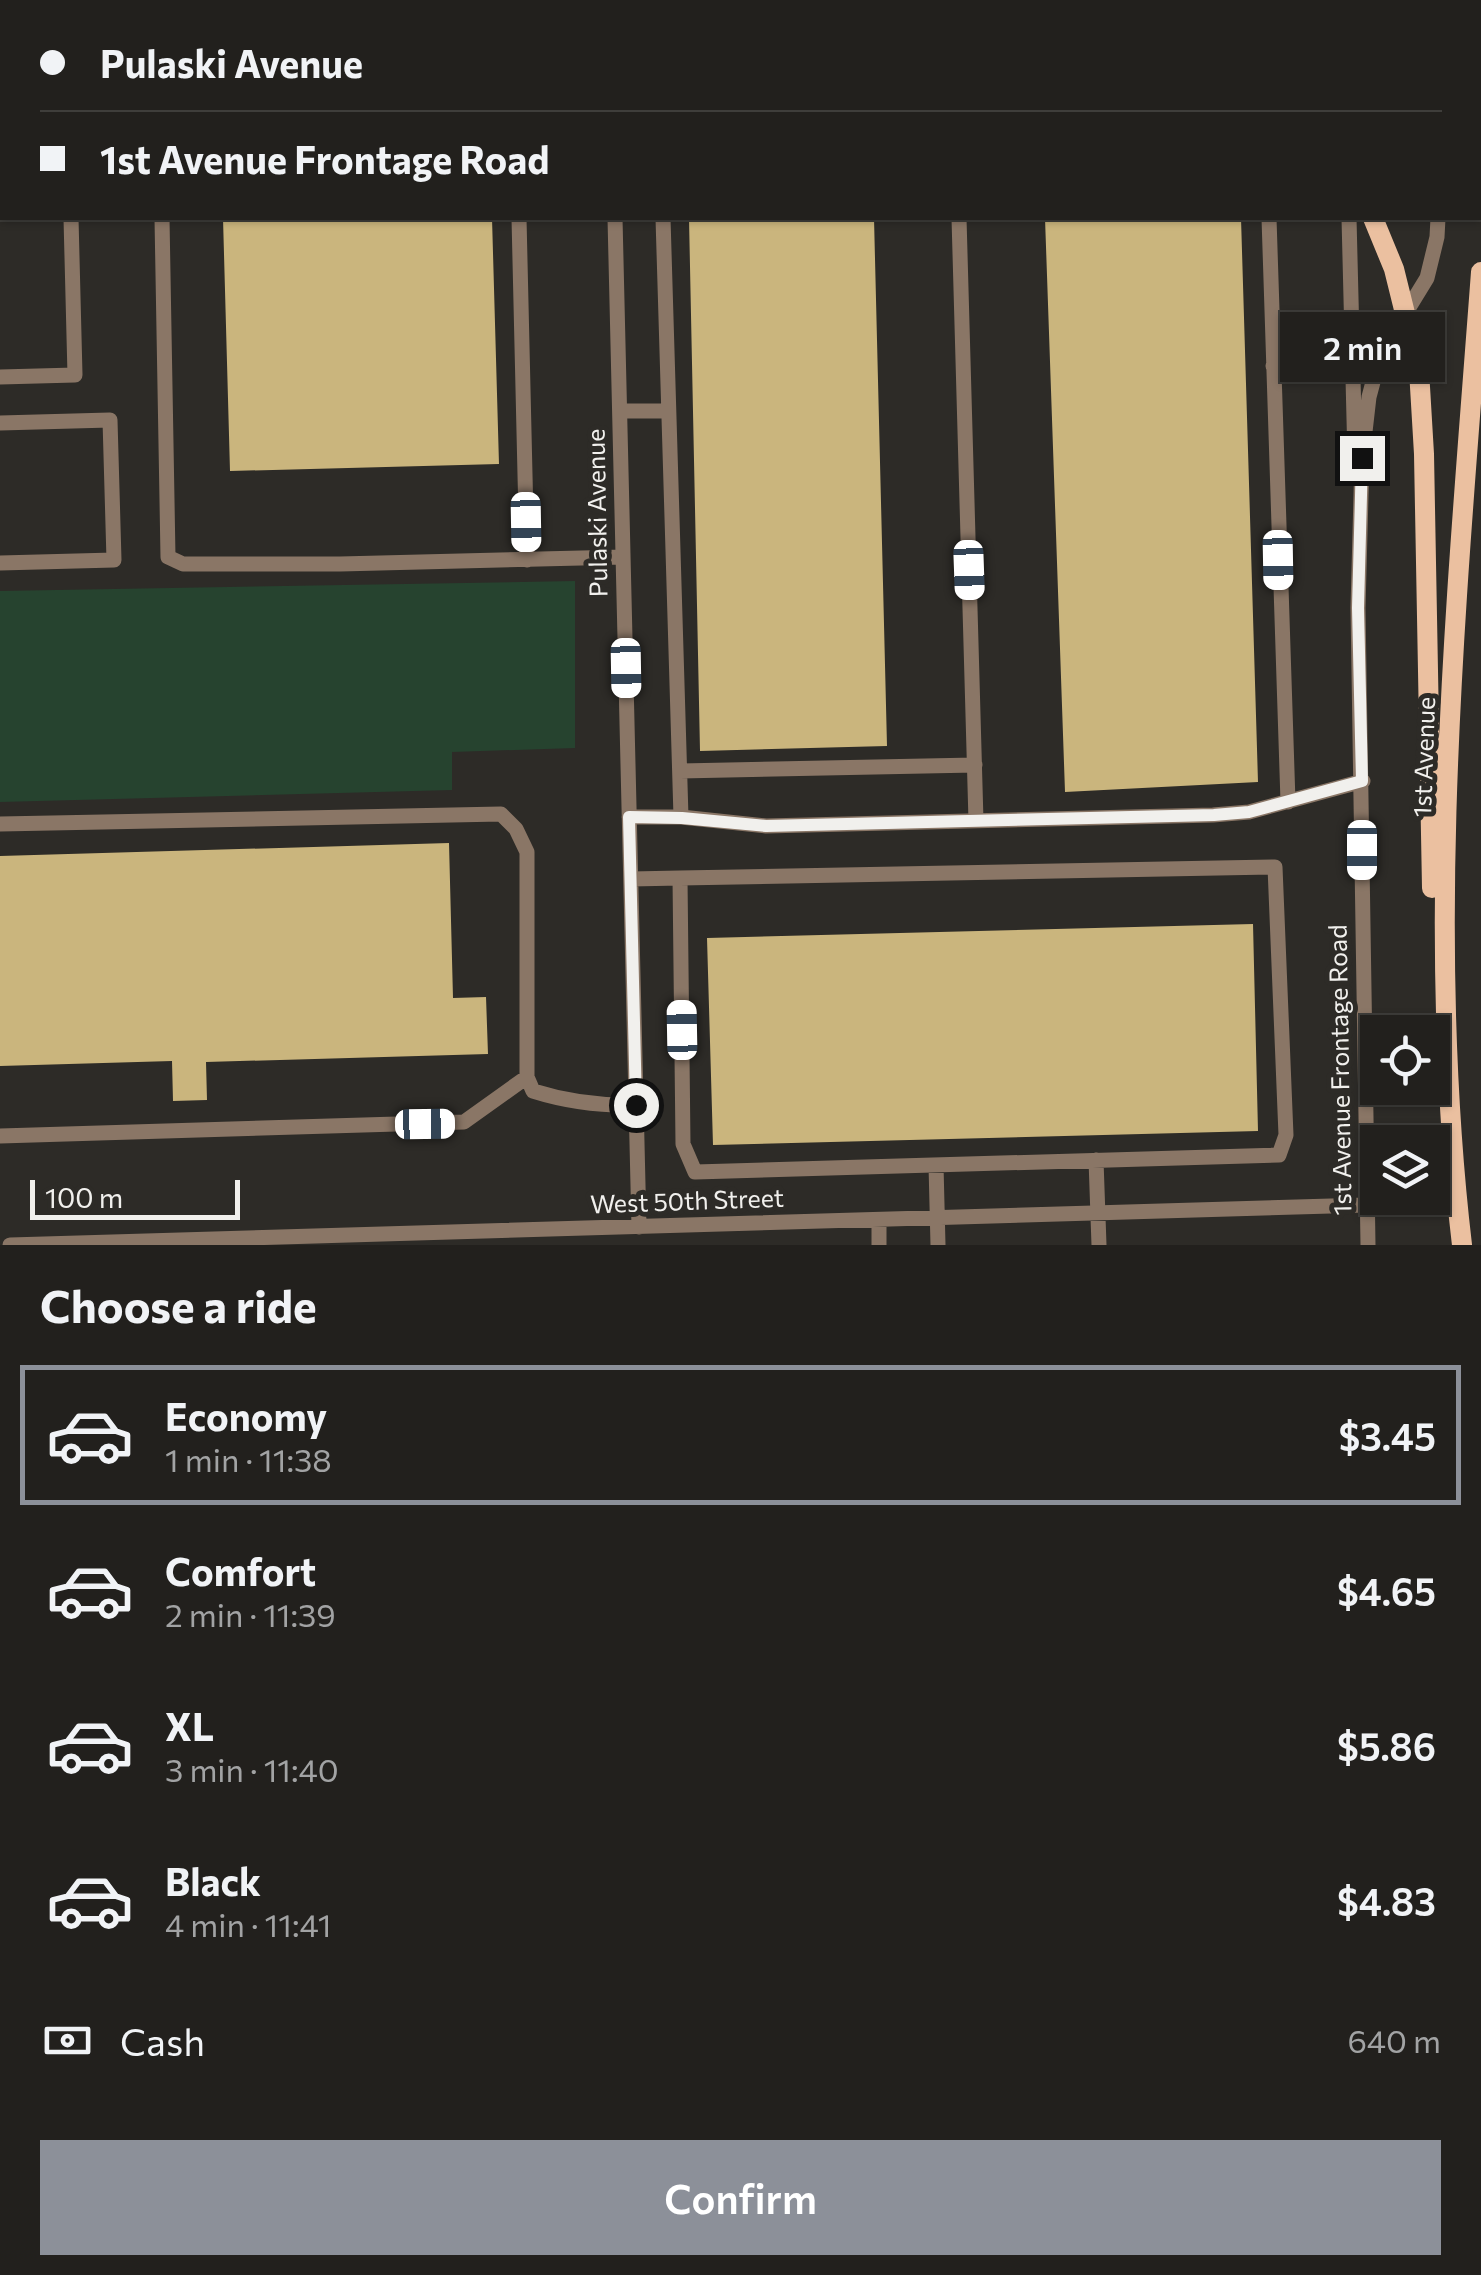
<!DOCTYPE html>
<html lang="en">
<head>
<meta charset="utf-8">
<style>
  :root { --surface:#22201d; --page:#2e2d2a; --text:#f1f3f6; --muted:#a2a3a4; --line:#3f3e3b; --accent:#8c9099 }
  body { margin:0; font-family:Commissioner,sans-serif; background:var(--page); color:var(--text); height:100vh; display:flex; flex-direction:column; font-size:38px; white-space:nowrap }
  * { box-sizing:border-box; margin:0 }
  p { font-size:32px; color:var(--muted) }
  .icon { flex:none; width:55px; height:55px; fill:none; stroke:currentColor; stroke-width:2; stroke-linecap:round; stroke-linejoin:round }
  .map { position:relative; height:1245px; overflow:hidden }
  .panel { display:flex; flex-direction:column; background:var(--surface); flex:1 }
  .panel>* { flex:none }
  .guide { position:absolute; left:0px; top:0px; width:1482px; height:220px; box-shadow:0 2px 8px #0004,0 0 0 2px var(--line); display:grid; align-content:center; height:220px; padding:0 40px; background:var(--surface) }
  .controls { position:absolute; left:1360px; top:1015px; display:grid; gap:20px }
  .controls a { display:grid; place-items:center; width:90px; height:90px; border-radius:0px; background:var(--surface); box-shadow:0 2px 8px #0004,0 0 0 2px var(--line); font-size:50px }
  .scale { position:absolute; left:30px; bottom:25px; width:210px; box-sizing:border-box; padding-left:10px; border:5px solid #f1f0ed; border-top:0; font-size:28px; line-height:35px; white-space:nowrap; color:#f1f0ed; -webkit-text-stroke:8px #2d2b27; paint-order:stroke }
  .end { position:absolute; width:45px; height:45px; margin:-22px; border:12px solid #f1f0ed; background:#111; box-shadow:0 0 0 5px #111 }
  .from { border-radius:50% }
  .bubble { position:absolute; height:70px; border-radius:0px; background:var(--surface); box-shadow:0 2px 8px #0004,0 0 0 2px var(--line); font-size:32px; font-weight:600; line-height:70px; text-align:center }
  .car { position:absolute; width:30px; height:60px; margin:-30px -15px; border-radius:12px; box-shadow:0 0 8px 2px #0007; background:linear-gradient(#fff 24%,#345 0 40%,#fff 0 76%,#345 0 86%,#fff 0) }
  .guide b { display:flex; align-items:center; gap:35px; height:95px; font-size:38px }
  .guide b+b { border-top:2px solid var(--line) }
  .guide i { width:25px; height:25px; background:var(--text) }
  ul { padding:0; list-style:none }
  li { display:flex; align-items:center; gap:30px; height:140px; margin:0 20px 15px; padding:0 20px; border:5px solid transparent; border-radius:0px }
  li div { flex:1 }
  li b { display:block; font-size:38px }
  li em { font-style:normal; font-weight:600 }
  li.active { border-color:var(--accent) }
  li>.icon { width:90px; height:90px; stroke-width:1.5 }
  h2 { padding:0 40px; font-size:45px; line-height:120px }
  .pay { display:flex; align-items:center; gap:25px; height:110px; padding:0 40px; font-size:38px }
  .pay p { margin-inline-start:auto }
  .action { display:flex; gap:20px; margin-top:auto; padding:20px 40px }
  .action a { flex:1; height:115px; border-radius:0px; background:var(--accent); color:#fff; font-size:40px; font-weight:600; line-height:115px; text-align:center }
  .map>svg:first-child { display:block }
  .green { fill:#26432f }
  .building { fill:#cab57d }
  .lines { fill:none; stroke-linecap:round; stroke-linejoin:round }
  .minor { stroke:#8a7666; stroke-width:15 }
  .major { stroke:#ebc0a0; stroke-width:20 }
  .route { stroke:#f1f0ed; stroke-width:12 }
  .labels { text-anchor:middle; stroke-width:10; stroke-linejoin:round; paint-order:stroke }
  .street-label { font-size:25px; fill:#f1f0ed; stroke:#2d2b27 }
</style>
</head>
<body>
<div class="map">
<svg width="1481" height="1245" viewBox="0 0 1481 1245">
  <rect width="100%" height="100%" fill="#2d2b27"/>
  <path class="green" d="M575 581V748L452 752V790L0 802V591Z"/>
  <path class="building" d="M223 218H492L499 464 230 471Z
    M689 218H874L887 746 700 751Z
    M1045 218H1241L1258 782 1065 792Z
    M449 843 453 998 486 997 488 1054 206 1062 207 1100 173 1101 172 1061 0 1066V856Z
    M1253 924 1258 1131 713 1145 707 938Z"/>
  <g class="lines">
    <path class="minor" d="M608 0V2
      M61 2H64
      M952 2 953 0
      M1357 2V0
      M1381 2 1382 0
      M0 4H2
      M0 96H2
      M162 218 168 557 183 564H340L623 557
      M519 218 527 560
      M615 218 639 1227
      M663 218 681 817
      M959 218 976 821
      M1269 218 1288 802
      M1349 218 1355 458
      M1273 366 1350 368
      M0 377 75 375 71 218
      M620 411H668
      M0 423 110 420 114 560 0 563
      M680 771 975 765
      M629 817H681L766 826 1213 815 1249 812 1363 781
      M0 824 501 814 516 829 527 852V1077L533 1091C568 1102 599 1106 636 1105
      M631 879 680 878 1275 867 1286 1135 1279 1155 695 1172 683 1144 680 878
      M0 1136 464 1122 527 1077
      M1096 1160 1099 1245
      M936 1165 938 1245
      M879 1220V1245
      M10 1245 1366 1205
      M1368 1245 1358 608 1362 458 1369 397 1377 367 1389 340 1427 278 1437 237 1438 218"/>
    <path class="major" d="M1373 218 1394 269 1419 370 1424 454 1432 888
      M1462 1245C1424 922 1457 595 1481 272"/>
  </g>
  <g class="lines">
    <path class="route" d="M636 1105 629 817 682 818 766 826 1214 815 1249 812 1362 781 1358 608 1362 458"/>
  </g>
  <g class="labels">
    <g class="street-label">
      <text transform="translate(597 513) rotate(-91)" y="9">Pulaski Avenue</text>
      <text transform="translate(1424 757) rotate(-88)" y="9">1st Avenue</text>
      <text transform="translate(1340 1070) rotate(-91)" y="9">1st Avenue Frontage Road</text>
      <text transform="translate(687 1201) rotate(-2)" y="9">West 50th Street</text>
    </g>
  </g>
</svg>
<div class="controls">
<a><svg class="icon" aria-label="locate" viewBox="0 0 24 24"><circle cx="12" cy="12" r="6"/><path d="M12 2v4M12 18v4M2 12h4M18 12h4"/></svg></a>
<a><svg class="icon" aria-label="layers" viewBox="0 0 24 24"><path d="M12 4l9 5-9 5-9-5zM3 14l9 5 9-5"/></svg></a>
</div>
<div class="scale">100 m</div>
<i class="end from" style="left:636px;top:1105px"></i>
<i class="end" style="left:1362px;top:458px"></i>
<div class="bubble" style="left:1280px;top:312px;width:165px">2 min</div>
<i class="car" style="left:526px;top:522px;rotate:179deg"></i>
<i class="car" style="left:1278px;top:560px;rotate:179deg"></i>
<i class="car" style="left:969px;top:570px;rotate:178deg"></i>
<i class="car" style="left:626px;top:668px;rotate:179deg"></i>
<i class="car" style="left:1362px;top:850px;rotate:180deg"></i>
<i class="car" style="left:682px;top:1030px;rotate:359deg"></i>
<i class="car" style="left:425px;top:1124px;rotate:89deg"></i>
<div class="guide">
<b><i class="from"></i>Pulaski Avenue</b>
<b><i></i>1st Avenue Frontage Road</b>
</div>
</div>
<section class="panel">
<h2>Choose a ride</h2>
<ul>
<li class="active"><svg class="icon" aria-label="car" viewBox="0 0 24 24"><path d="M5 17H2v-5l4-1 3-4h7l3 4 3 1v5h-3M9 17h6M6 11h13"/><circle cx="7" cy="17" r="2"/><circle cx="17" cy="17" r="2"/></svg><div><b>Economy</b><p>1 min · 11:38</p></div><em>$3.45</em></li>
<li><svg class="icon" aria-label="car" viewBox="0 0 24 24"><path d="M5 17H2v-5l4-1 3-4h7l3 4 3 1v5h-3M9 17h6M6 11h13"/><circle cx="7" cy="17" r="2"/><circle cx="17" cy="17" r="2"/></svg><div><b>Comfort</b><p>2 min · 11:39</p></div><em>$4.65</em></li>
<li><svg class="icon" aria-label="car" viewBox="0 0 24 24"><path d="M5 17H2v-5l4-1 3-4h7l3 4 3 1v5h-3M9 17h6M6 11h13"/><circle cx="7" cy="17" r="2"/><circle cx="17" cy="17" r="2"/></svg><div><b>XL</b><p>3 min · 11:40</p></div><em>$5.86</em></li>
<li><svg class="icon" aria-label="car" viewBox="0 0 24 24"><path d="M5 17H2v-5l4-1 3-4h7l3 4 3 1v5h-3M9 17h6M6 11h13"/><circle cx="7" cy="17" r="2"/><circle cx="17" cy="17" r="2"/></svg><div><b>Black</b><p>4 min · 11:41</p></div><em>$4.83</em></li>
</ul>
<div class="pay"><svg class="icon" aria-label="cash" viewBox="0 0 24 24"><path d="M3 7h18v10H3z"/><circle cx="12" cy="12" r="2"/></svg>Cash<p>640 m</p></div>
<div class="action"><a>Confirm</a></div>
</section>
</body>
</html>
